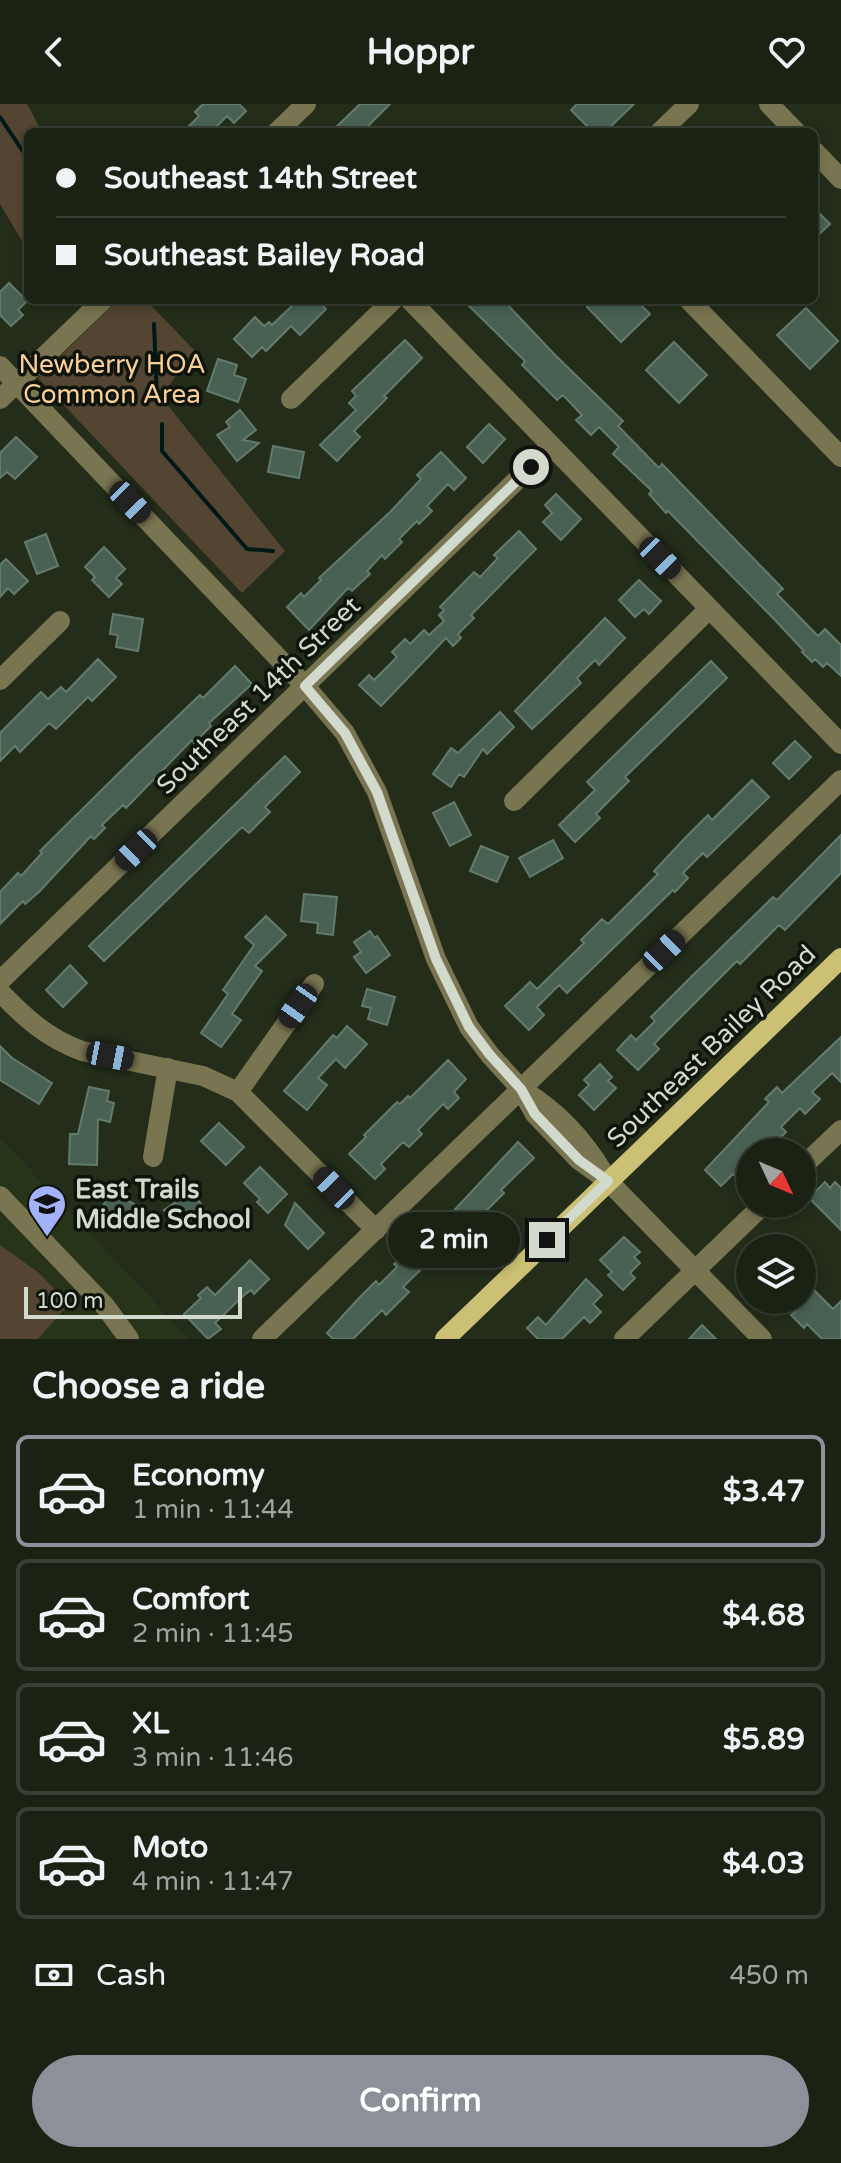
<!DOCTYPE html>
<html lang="en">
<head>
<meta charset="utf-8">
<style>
  :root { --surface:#1a2214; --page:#272f22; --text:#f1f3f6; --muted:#9fa4a0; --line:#383f34; --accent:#8c9099 }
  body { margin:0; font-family:"Varela Round",sans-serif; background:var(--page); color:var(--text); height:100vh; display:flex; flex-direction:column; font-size:30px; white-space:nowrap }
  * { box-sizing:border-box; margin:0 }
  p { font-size:26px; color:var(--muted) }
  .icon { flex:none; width:44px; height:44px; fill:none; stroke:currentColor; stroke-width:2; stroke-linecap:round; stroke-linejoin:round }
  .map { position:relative; height:1235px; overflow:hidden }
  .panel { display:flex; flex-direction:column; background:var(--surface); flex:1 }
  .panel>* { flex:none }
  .guide { position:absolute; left:24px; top:24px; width:794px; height:176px; border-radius:12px; box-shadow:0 4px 12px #0003,0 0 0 2px var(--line); display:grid; align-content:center; height:176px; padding:0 32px; background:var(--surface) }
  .needle { width:52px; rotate:134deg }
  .controls { position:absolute; left:736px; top:1034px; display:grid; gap:16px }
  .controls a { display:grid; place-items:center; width:80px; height:80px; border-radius:50%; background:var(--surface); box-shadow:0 4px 12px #0003,0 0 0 2px var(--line); font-size:40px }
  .scale { position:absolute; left:24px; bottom:20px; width:218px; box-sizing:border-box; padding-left:8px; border:4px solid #d2d9cd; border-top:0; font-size:22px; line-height:28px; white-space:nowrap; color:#d2d9cd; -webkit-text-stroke:6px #0f140b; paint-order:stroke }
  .end { position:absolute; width:36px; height:36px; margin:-18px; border:10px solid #d2d9cd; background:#111; box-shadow:0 0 0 4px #111 }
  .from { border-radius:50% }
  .bubble { position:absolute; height:56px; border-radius:28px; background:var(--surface); box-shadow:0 4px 12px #0003,0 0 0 2px var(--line); font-size:26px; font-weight:700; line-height:56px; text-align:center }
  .car { position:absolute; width:24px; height:48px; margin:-24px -12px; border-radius:10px; box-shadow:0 0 6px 2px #0007; background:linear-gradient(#222 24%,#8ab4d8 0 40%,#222 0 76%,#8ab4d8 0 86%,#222 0) }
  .guide b { display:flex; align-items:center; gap:28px; height:76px; font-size:30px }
  .guide b+b { border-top:2px solid var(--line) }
  .guide i { width:20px; height:20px; background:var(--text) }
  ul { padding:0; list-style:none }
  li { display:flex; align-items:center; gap:24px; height:112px; margin:0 16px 12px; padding:0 16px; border:4px solid var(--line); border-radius:12px }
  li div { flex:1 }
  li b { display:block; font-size:30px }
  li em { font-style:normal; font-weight:700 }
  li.selected { border-color:var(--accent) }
  li>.icon { width:72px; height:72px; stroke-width:1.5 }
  h2 { padding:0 32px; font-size:36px; line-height:96px }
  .pay { display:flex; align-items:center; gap:20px; height:88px; padding:0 32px; font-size:30px }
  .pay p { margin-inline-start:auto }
  .button { display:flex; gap:16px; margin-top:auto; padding:16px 32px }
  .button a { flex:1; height:92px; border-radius:48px; background:var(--accent); color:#fff; font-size:32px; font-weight:700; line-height:92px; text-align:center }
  header { display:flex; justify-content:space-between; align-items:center; height:104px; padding:0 32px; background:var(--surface); font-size:36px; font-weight:700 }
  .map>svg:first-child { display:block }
  .built { fill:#27341a }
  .green { fill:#544532 }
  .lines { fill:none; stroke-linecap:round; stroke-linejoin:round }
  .stream { stroke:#001917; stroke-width:4 }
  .building { fill:#496153; stroke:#637b6d; stroke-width:2 }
  .minor { stroke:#797551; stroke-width:20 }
  .major { stroke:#cbc073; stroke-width:20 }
  .route { stroke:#d2d9cd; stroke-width:10 }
  .labels { text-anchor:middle; stroke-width:7; stroke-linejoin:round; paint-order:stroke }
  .park-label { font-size:26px; fill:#fbcf98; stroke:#0f140b }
  .street-label { font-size:26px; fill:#d2d9cd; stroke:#0f140b }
  .poi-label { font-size:26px; font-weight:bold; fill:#d2d9cd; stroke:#0f140b; text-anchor:start }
</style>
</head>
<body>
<header><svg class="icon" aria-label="back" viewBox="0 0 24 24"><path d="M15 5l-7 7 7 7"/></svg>Hoppr<svg class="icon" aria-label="heart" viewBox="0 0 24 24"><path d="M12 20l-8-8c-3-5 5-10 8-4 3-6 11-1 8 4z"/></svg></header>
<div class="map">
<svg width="841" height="1235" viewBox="0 0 841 1235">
  <rect width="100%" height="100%" fill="#232d1a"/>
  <path class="built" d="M0 1034 189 1235H0Z"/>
  <path class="green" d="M0 0H27L42 28H28V147L0 100Z
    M118 196H146L194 246 161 293 285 447 242 489 38 274Z
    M0 1141 39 1169 69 1200 38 1235H0Z"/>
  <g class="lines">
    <path class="stream" d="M0 13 26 52 28 60
      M154 220 157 292
      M162 320V347L247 445 273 447"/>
  </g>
  <path class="building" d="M203 0H239L246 7 234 19 227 12 211 28H183L199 12 195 8Z
    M360 0H390L362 28H331Z
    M577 0H634L605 28H593L571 6Z
    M814 104 830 120 814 135Z
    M9 179 27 197 18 206 23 211 11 222 0 211V188Z
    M298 196H317L326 205 300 231 291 222 266 247 262 243 252 253 234 235 255 213 264 222 269 218 272 221Z
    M463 196H503L555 251 623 317 618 322 659 364 662 360 783 485 777 490 818 532 825 525 841 541V572L827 559 823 563 815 555 812 558 802 548 804 547 772 513 668 407 666 409 649 390 652 387 613 350 619 343 599 323 591 331 576 316 582 311 563 291 557 296 522 261 525 257Z
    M594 196H636L650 210 621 238 587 203Z
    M806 204 838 237 810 265 777 231Z
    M405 236 422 254 384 292 387 294 354 327 360 333 337 357 320 341 356 306 349 299 356 292 352 287Z
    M674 238 707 271 679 299 646 266Z
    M218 255 237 261 234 271 246 275 238 298 207 287Z
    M240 306 256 326 243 336 259 339 237 357 217 331 230 323 226 318Z
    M489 320 505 335 483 359 467 343Z
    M16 333 37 353 15 375 7 368 0 374V349Z
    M273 342 304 348 299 374 268 368Z
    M441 348 466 374 454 386 448 380 427 402 432 407 419 420 417 417 399 435 402 438 385 455 382 451 367 467 370 470 352 487 348 484 309 526 287 503 301 489 304 493 321 476 319 474 390 408 421 375 417 371Z
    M556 390 581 415 561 436 543 418 552 409 545 401Z
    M519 427 536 445 471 511 474 514 458 530 461 534 453 542 446 534 381 602 359 581 369 571 374 576 397 553 392 548 405 535 410 540 424 526 429 531 444 517 439 511 444 506 440 503 474 468 480 473 498 454 494 451Z
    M46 430 58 462 37 470 25 438Z
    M104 443 125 465 116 474 122 480 109 493 92 476 95 473 85 463Z
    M6 455 28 477 14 490 8 484 0 493V461Z
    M639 476 661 497 649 510 644 505 635 513 619 496Z
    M113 510 143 515 138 547 116 543 118 531 110 530Z
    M605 514 625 534 599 561 595 556 577 574 581 579 532 625 515 607Z
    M98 555 116 573 92 597 88 593 56 625 49 619 20 648 15 642 0 657V629L41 588 48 595 61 583 66 588Z
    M711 557 727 574 625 673 629 677 596 710 600 714 575 738 559 721 595 686 587 678Z
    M235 562 252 580 209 619 211 622 194 639 192 636 126 704 123 701 102 721 105 724 94 735 91 732 39 788 25 800 23 797 0 820V788L18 769 21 772 42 749 40 747 133 655 200 591 203 594Z
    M500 608 514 623 487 650 483 645 464 673 459 670 451 683 433 670 451 644 458 649Z
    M795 637 811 653 789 675 773 659Z
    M285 652 300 668 265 703 270 708 249 729 242 723 104 857 89 842Z
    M752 676 769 693 707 753 703 749 683 769 688 774 675 788 673 786 567 889 559 881 537 903 544 911 529 926 505 902 530 878 537 885 584 839 581 836 602 815 608 820 658 770 654 767 687 732 708 711 712 716Z
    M454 698 471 731 450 742 433 709Z
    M841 731V769L785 826 779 821 740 860 737 857 654 940 659 945 638 966 617 946 631 931 636 936 655 917 651 913 687 877 773 793 777 796Z
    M553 736 563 754 530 773 519 754Z
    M481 742 508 753 497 778 470 767Z
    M304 790 337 793 333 831 317 829 318 819 301 817Z
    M266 812 286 831 255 862 262 867 232 910 241 916 221 943 201 929 228 890 223 886 254 841 245 833Z
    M370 827 375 834 377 832 390 851 366 869 354 853 361 848 354 838Z
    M70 861 87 879 63 903 46 886Z
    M367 885 395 893 387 921 368 915 371 904 362 902Z
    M347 922 367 940 345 964 336 955 318 974 327 981 307 1006 284 987 333 931 337 934Z
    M841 933V978L832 969 812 988 820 995 805 1010 800 1004 781 1023 786 1028 776 1038 772 1033 756 1048H750V1063L738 1075 733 1070 721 1082 705 1066 769 998 765 995 777 983 782 989Z
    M0 942 12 954 52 979 39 1000 0 976Z
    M448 956 466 975 454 988 459 994 448 1005 443 1000 418 1026 422 1030 409 1043 403 1038 381 1060 385 1065 375 1075 349 1050 366 1033 364 1031 397 998 400 1000 408 992 410 994Z
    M600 960 612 973 608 977 616 984 594 1006 579 991 589 981 584 976Z
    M89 983 109 987 107 997 114 999 110 1018 98 1015 97 1061 69 1060 70 1030H78Z
    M219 1019 244 1043 226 1061 201 1037Z
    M518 1038 534 1054 501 1086 504 1089 473 1120 477 1123 454 1145 448 1139 403 1183 409 1188 386 1211 382 1206 353 1235H333L327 1229 359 1194 376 1177 379 1181 397 1163 394 1160 444 1112 447 1114Z
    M260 1063 287 1090 268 1109 257 1098 260 1095 244 1079Z
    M825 1078 830 1084 835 1078 841 1084V1126L809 1094Z
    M111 1087 141 1104 130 1124 100 1107Z
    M192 1087 205 1106 178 1125 164 1106Z
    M295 1099 324 1129 308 1145 285 1121Z
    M624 1133 640 1148 634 1153 640 1159 630 1169 635 1174 623 1186 608 1171 612 1168 600 1156Z
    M250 1156 269 1175 254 1190 251 1186 243 1192 215 1219 221 1225 208 1235 184 1210 201 1194 198 1191 207 1183 215 1191Z
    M802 1174 833 1205 841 1197V1235H822L807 1220 804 1224 791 1211 795 1208 782 1196H802Z
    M586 1175 602 1191 593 1200 601 1208 590 1219 584 1213 562 1235H538L527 1224 538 1213 546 1221Z
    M702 1221 716 1235H689Z"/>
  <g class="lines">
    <path class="minor" d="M769 0 796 28
      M277 28 306 0
      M660 28 689 0
      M814 47 841 75
      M410 196 841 640
      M689 196 841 353
      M0 262 305 582 345 629 377 688 436 855 469 923 490 951 521 985 535 1010 579 1056 608 1077 762 1235
      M0 295 103 196
      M291 295 393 196
      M0 576 60 517
      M514 697 709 505
      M0 877 552 342
      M0 888C25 914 47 934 82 947L203 972 238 988 376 1126
      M524 987C557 1007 584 1036 604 1070
      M238 988 314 880
      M153 1053 168 964
      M802 1063 841 1026
      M0 1092 105 1202 129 1235
      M262 1235 841 676
      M624 1235 764 1100"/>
    <path class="major" d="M445 1235 841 854"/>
  </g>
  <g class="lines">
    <path class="route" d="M531 363 305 582 345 629 377 688 436 855 469 923 490 951 521 985 535 1010 579 1056 608 1077 547 1136"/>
  </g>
  <defs>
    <g id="school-pin" transform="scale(2)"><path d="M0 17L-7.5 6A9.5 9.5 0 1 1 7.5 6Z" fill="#a3b2fd" stroke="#0f140b"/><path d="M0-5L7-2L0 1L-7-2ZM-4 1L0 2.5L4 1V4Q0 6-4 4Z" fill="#111"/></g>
  </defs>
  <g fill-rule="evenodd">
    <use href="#school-pin" x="47" y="1100"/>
  </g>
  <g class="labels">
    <g class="park-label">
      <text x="112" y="269">Newberry HOA<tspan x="112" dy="30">Common Area</tspan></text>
    </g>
    <g class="street-label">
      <text transform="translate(258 591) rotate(-44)" y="9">Southeast 14th Street</text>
      <text transform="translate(711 942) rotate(-44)" y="9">Southeast Bailey Road</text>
    </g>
    <g class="poi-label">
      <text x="75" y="1094">East Trails<tspan x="75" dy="30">Middle School</tspan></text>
    </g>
  </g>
</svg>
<div class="controls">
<a><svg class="needle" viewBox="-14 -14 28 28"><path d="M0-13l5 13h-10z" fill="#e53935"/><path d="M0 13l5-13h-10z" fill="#9fa4a0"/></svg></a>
<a><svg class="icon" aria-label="layers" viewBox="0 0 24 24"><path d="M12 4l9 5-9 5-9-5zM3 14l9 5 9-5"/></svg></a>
</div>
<div class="scale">100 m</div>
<i class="end from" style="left:531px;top:363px"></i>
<i class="end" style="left:547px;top:1136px"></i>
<div class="bubble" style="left:388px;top:1108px;width:132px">2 min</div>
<i class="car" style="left:130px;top:398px;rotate:136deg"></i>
<i class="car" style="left:660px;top:454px;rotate:136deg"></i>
<i class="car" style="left:136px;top:746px;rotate:226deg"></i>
<i class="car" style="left:664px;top:847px;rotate:46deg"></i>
<i class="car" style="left:298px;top:902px;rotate:215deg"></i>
<i class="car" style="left:110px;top:952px;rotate:101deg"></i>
<i class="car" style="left:334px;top:1084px;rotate:316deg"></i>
<div class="guide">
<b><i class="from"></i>Southeast 14th Street</b>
<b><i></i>Southeast Bailey Road</b>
</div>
</div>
<section class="panel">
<h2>Choose a ride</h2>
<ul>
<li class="selected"><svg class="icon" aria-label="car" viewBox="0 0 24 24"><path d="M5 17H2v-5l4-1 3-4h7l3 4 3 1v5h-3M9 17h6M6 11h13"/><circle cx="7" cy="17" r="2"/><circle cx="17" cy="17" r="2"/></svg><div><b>Economy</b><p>1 min · 11:44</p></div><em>$3.47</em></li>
<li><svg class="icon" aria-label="car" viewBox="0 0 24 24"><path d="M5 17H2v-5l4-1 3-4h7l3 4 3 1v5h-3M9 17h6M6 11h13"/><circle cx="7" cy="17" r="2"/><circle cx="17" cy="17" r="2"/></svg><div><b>Comfort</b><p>2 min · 11:45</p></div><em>$4.68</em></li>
<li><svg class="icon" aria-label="car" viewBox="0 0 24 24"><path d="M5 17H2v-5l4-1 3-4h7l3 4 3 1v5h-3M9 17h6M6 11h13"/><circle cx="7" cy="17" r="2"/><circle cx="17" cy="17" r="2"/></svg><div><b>XL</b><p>3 min · 11:46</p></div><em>$5.89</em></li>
<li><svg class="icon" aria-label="car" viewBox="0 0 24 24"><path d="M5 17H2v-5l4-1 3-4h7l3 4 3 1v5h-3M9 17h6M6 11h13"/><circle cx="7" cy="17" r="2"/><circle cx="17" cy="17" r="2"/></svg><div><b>Moto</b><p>4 min · 11:47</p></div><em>$4.03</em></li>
</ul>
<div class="pay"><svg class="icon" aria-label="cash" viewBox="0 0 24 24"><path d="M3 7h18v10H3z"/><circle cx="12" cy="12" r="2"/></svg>Cash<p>450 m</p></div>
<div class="button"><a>Confirm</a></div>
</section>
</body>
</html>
